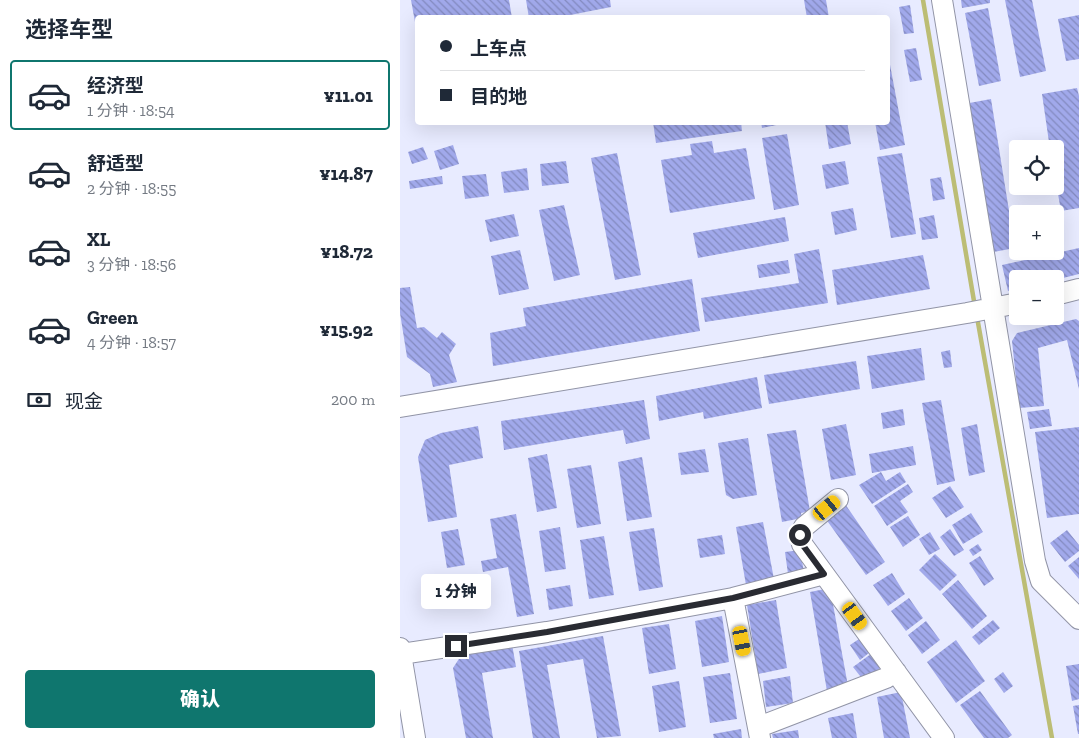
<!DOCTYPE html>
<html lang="zh">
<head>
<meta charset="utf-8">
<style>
  :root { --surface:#fff; --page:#f2f2f3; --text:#1f2937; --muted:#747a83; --line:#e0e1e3; --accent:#0f766e }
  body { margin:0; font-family:"Zilla Slab","Noto Sans SC",serif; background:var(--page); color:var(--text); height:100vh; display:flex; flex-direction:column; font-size:19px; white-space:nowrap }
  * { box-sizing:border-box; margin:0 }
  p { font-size:16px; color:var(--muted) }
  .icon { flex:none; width:28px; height:28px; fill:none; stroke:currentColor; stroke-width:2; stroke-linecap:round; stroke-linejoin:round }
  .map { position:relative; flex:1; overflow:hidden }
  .details { display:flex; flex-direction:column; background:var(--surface); width:400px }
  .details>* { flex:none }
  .top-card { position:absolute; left:15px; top:15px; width:475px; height:110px; border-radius:5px; box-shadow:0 5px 20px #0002; display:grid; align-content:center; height:110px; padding:0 25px; background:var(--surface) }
  .buttons { position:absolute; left:609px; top:140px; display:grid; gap:10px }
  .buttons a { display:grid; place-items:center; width:55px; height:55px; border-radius:5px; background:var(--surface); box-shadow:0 5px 20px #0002; font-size:25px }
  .end { position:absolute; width:22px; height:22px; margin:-11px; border:6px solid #292b32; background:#fff; box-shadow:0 0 0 2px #fff }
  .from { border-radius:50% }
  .bubble { position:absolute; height:35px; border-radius:5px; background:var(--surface); box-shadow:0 5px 20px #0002; font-size:16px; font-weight:800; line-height:35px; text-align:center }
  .car { position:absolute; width:15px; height:30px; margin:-15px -8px; border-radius:6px; box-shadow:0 0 4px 1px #0007; background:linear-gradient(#f5c518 24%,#345 0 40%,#f5c518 0 76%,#345 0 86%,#f5c518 0) }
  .top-card b { display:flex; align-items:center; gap:18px; height:48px; font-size:19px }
  .top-card b+b { border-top:1px solid var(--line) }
  .top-card i { width:12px; height:12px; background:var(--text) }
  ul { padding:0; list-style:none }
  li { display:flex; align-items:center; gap:15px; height:70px; margin:0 10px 8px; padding:0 15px; border:2px solid transparent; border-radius:5px }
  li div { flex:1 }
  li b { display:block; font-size:19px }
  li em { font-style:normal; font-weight:800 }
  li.current { border-color:var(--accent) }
  li>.icon { width:45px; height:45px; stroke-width:1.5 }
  h2 { padding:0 25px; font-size:22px; line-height:60px }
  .pay { display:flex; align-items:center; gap:12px; height:55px; padding:0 25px; font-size:19px }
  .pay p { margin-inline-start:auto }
  .action { display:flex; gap:10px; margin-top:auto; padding:10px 25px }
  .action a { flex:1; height:58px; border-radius:5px; background:var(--accent); color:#fff; font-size:20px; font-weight:800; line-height:58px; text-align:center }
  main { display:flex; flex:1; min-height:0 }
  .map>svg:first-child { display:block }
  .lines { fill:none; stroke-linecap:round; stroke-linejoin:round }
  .stream { stroke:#bcbd75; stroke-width:4.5 }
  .building { fill:url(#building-back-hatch) }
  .minor-casing { stroke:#9194a6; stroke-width:22 }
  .minor { stroke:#fff; stroke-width:20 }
  .route { stroke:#292b32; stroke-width:6 }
</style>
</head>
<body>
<main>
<section class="details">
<h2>选择车型</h2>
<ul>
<li class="current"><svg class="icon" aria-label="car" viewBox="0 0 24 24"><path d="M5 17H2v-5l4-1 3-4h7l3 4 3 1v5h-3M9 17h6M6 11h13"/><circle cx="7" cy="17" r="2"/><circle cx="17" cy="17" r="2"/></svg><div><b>经济型</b><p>1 分钟 · 18:54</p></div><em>¥11.01</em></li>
<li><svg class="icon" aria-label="car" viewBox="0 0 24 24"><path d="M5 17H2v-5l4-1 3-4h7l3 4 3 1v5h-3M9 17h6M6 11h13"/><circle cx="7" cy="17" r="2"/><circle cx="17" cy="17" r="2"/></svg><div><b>舒适型</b><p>2 分钟 · 18:55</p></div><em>¥14.87</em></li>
<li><svg class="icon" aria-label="car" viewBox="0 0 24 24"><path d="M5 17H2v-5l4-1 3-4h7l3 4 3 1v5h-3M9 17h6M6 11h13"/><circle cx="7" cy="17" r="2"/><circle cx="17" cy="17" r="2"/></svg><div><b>XL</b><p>3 分钟 · 18:56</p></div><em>¥18.72</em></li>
<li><svg class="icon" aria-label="car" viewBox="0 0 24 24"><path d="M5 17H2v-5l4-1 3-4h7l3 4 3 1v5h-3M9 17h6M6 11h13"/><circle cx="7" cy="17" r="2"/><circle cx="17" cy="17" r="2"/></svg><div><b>Green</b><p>4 分钟 · 18:57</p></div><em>¥15.92</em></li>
</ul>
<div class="pay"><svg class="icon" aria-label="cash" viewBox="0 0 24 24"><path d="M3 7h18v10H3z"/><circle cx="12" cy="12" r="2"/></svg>现金<p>200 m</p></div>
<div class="action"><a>确认</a></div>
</section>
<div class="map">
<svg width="679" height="738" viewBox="0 0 679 738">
  <defs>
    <pattern id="building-back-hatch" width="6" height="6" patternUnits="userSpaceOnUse" patternTransform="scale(1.25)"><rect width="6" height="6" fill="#a1a9eb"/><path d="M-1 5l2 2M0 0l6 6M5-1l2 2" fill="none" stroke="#838abf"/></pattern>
  </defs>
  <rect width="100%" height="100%" fill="#e8ebff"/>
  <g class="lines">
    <path class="stream" d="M523 0 575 307
      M577 317 652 738"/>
  </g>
  <path class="building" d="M11 0H109L112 18H18L17 33Z
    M126 0H210L211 7 155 18H129Z
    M404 0H426L429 18H407Z
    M561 0H590V3L562 8Z
    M605 0H632L646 71 620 77Z
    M510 5 514 33 504 34 499 7Z
    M588 8 601 81 579 86 565 13Z
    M679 15V59L666 61 658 19Z
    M516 48 522 80 510 82 504 50Z
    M488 54 505 145 480 150 475 122H488Z
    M677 88 679 96V208L661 211 655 177V149H650L642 94Z
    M591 99 615 248 588 253 564 104Z
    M253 122H341L342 131 256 143Z
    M361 122H386V123L362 128Z
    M425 122H447L451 144 429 149Z
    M387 134 399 205 374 210 362 138Z
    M312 141 314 153 346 148 355 199 270 213 261 160 292 155 290 144Z
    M53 145 59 164 40 170 34 151Z
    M23 147 28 159 12 164 8 152Z
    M217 153 241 275 215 280 191 158Z
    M502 153 516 234 491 238 477 157Z
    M166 161 169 183 142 186 140 164Z
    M445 161 449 184 426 189 422 165Z
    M127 168 129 190 104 193 101 172Z
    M86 174 89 196 65 199 62 176Z
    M42 176 43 184 10 189 9 181Z
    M541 177 545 199 533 201 530 179Z
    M164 205 180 275 154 281 139 210Z
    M453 208 457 230 435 235 431 212Z
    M114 214 119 236 90 242 85 220Z
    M534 215 538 238 522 240 519 218Z
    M385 217 389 241 298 258 293 233Z
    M679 248V274L655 280 618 279V288L608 291 602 265Z
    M419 249 428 303 305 322 301 298 399 283 394 254Z
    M120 250 129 289 99 295 91 256Z
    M523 255 530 289 437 305 432 270Z
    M388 260 390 273 359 278 357 265Z
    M292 279 300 331 93 366 90 333 126 326 123 308Z
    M10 287 17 328 24 327 37 338 42 332 56 344 49 355 57 382 33 387 30 374 7 357 0 313V288Z
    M676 319 679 321V389L667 340 638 348 644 406 619 408 612 341 617 333Z
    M521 348 525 380 472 389 467 356Z
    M550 350 552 367 544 368 541 352Z
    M456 361 460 389 369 404 364 375Z
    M357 377 362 408 304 419 303 412 259 421 256 396Z
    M244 400 250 439 226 444 223 430 104 450 101 421Z
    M541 400 555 481 537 485 522 403Z
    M503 409 505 425 483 429 481 413Z
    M649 409 652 426 630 429 627 412Z
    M446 424 456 475 431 480 422 429Z
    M577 424 585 472 569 476 561 428Z
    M78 426 83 458 49 465 57 517 28 522 18 457 25 440 41 433Z
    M679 427V514L647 518 635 432Z
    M396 430 410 511 401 513 402 518 382 522 367 434Z
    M348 438 357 495 333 499 326 495 318 443Z
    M513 446 516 465 472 473 469 454Z
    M305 449 309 472 281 475 278 453Z
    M147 454 157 508 137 512 128 458Z
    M242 457 252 517 227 521 218 462Z
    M191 465 201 524 177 528 167 469Z
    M481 472 486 481 500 472 506 482 472 504 459 485Z
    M508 484 513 492 500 501 508 512 487 526 474 506Z
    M550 486 564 507 546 518 532 498Z
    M443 501 485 562 466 575 423 515Z
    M571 513 583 532 563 544 552 525Z
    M116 514 134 614 117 617 108 567 83 572 81 561 97 558 90 519Z
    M508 516 520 535 503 547 490 527Z
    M363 522 374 579 346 585 336 527Z
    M160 527 166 569 145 572 139 531Z
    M254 528 263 587 239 591 229 532Z
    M58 529 65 565 47 568 41 532Z
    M550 529 564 550 554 556 540 537Z
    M667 530 679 545V551L665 562 650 543Z
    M530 532 540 549 529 555 519 539Z
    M322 535 325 554 300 558 297 539Z
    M204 536 214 595 189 599 180 540Z
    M578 544 582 550 573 556 569 550Z
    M400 550 404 572 388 574 385 552Z
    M535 554 557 575 540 591 519 570Z
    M580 556 594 579 584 586 569 563Z
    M679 557V579L668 566Z
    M492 573 505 594 488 606 473 585Z
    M558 580 587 616 572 629 542 594Z
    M170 585 173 606 149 610 146 589Z
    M430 588 448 686 427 691 410 592Z
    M509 598 523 618 506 631 491 611Z
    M376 600 387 668 358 674 347 605Z
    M322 616 329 662 302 667 295 621Z
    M593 620 600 628 579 645 572 637Z
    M526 621 540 640 522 654 508 635Z
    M269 624 276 669 249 674 242 628Z
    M465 635 474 649 460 660 450 645Z
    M203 636 221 736 197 738 183 659 147 665 160 738H133L119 651Z
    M556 640 585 681 556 703 527 662Z
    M112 644 116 667 82 673 93 738H66L53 668 64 651Z
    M475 651 485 664 464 681 453 667Z
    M679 664V699L672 701 666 666Z
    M603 672 613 686 604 693 594 679Z
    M330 673 337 719 310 723 303 677Z
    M390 676 393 703 366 707 363 681Z
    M279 681 286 727 259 732 252 686Z
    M580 691 612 735 608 738H584L560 705Z
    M501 692 510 738H484L477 697Z
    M679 705V734H678L673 706Z
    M453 713 457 738H432L428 718Z
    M341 729 342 738H314L313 734Z
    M398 730 399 738H373L372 734Z"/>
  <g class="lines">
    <g class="minor-casing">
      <path id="minor" d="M542 0 635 561 641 581 679 619
        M655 295 679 289
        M0 407 567 313 618 303
        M438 499 404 527 400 535 402 544 544 738
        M333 598 360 738
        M0 648 15 738
        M1 654 147 632 333 598 424 574
        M359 727 486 678 496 672"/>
    </g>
    <use href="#minor" class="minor"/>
  </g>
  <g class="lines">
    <path class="route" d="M56 646 147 632 333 598 424 574 402 544 400 535"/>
  </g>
</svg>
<div class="buttons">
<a><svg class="icon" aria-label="locate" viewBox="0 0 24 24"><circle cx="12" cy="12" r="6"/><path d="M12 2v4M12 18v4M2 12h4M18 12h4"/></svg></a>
<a>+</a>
<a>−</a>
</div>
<i class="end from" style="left:400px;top:535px"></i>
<i class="end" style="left:56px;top:646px"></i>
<div class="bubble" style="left:21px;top:574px;width:70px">1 分钟</div>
<i class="car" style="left:427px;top:508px;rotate:51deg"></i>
<i class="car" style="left:455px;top:616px;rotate:144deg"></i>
<i class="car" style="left:342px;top:641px;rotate:169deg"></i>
<div class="top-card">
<b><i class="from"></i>上车点</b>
<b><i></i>目的地</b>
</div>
</div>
</main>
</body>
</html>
